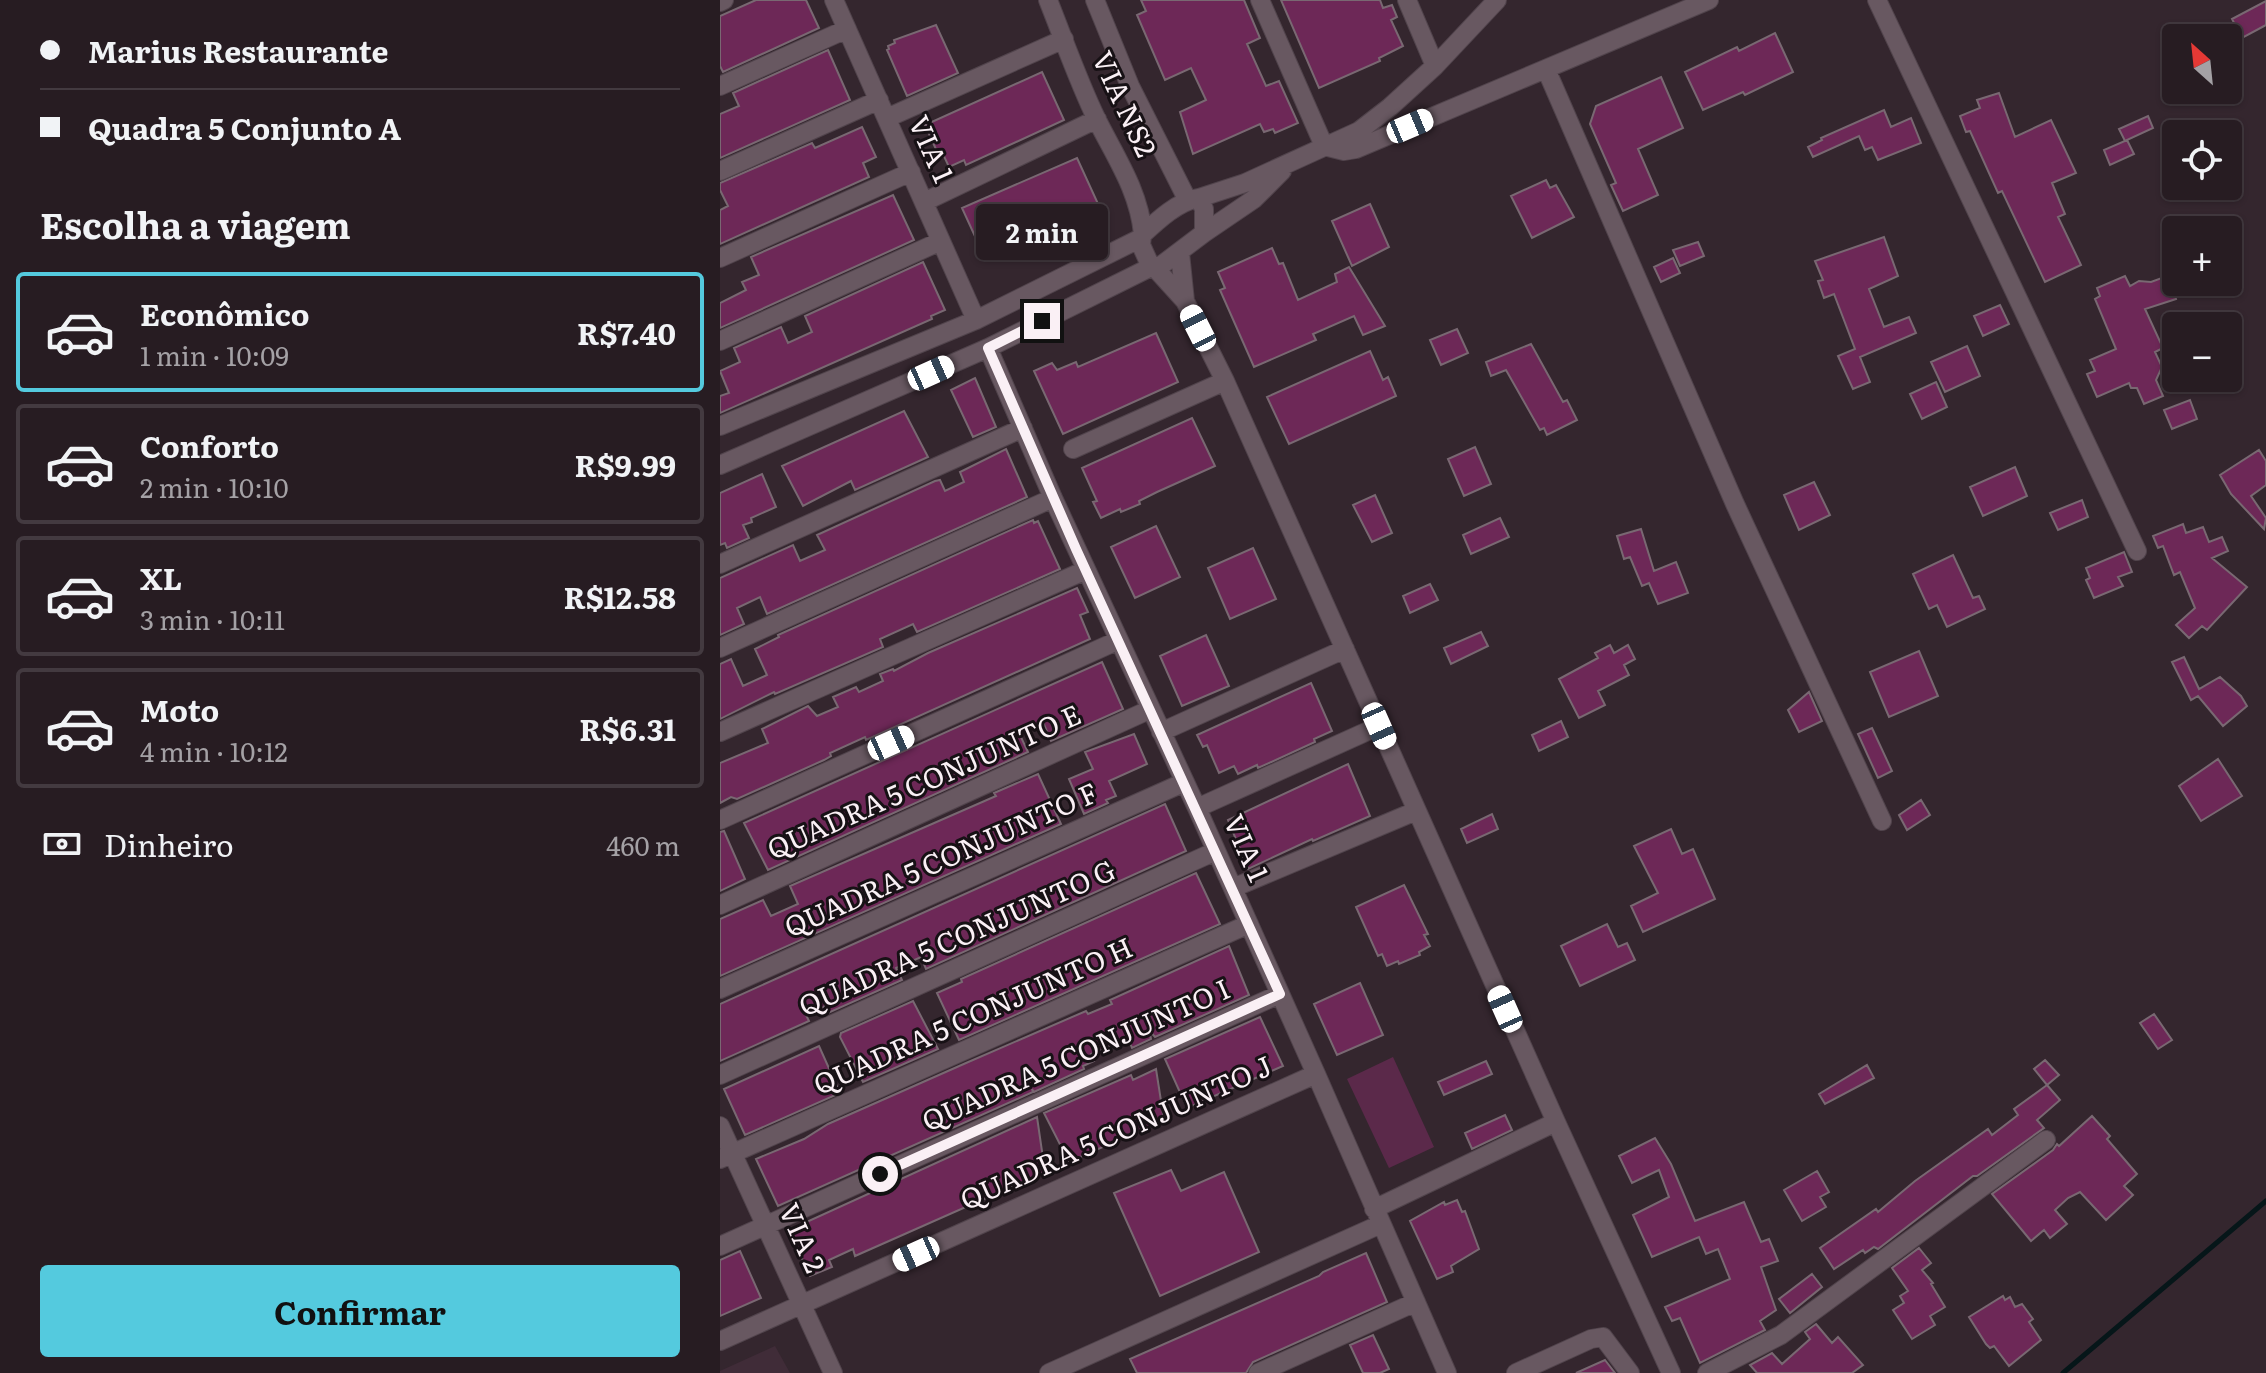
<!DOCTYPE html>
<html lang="pt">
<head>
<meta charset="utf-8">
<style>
  :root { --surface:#271c22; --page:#33292f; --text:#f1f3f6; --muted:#a4a1a5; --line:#433a40; --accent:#54cade }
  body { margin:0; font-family:Literata,serif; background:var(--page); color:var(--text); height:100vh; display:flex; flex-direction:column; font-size:30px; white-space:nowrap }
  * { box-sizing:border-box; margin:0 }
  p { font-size:26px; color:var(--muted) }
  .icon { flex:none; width:44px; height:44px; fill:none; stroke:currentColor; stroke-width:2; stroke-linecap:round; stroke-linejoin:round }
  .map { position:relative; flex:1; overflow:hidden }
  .panel { display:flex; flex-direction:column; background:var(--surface); width:720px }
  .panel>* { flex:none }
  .guide { display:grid; align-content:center; height:176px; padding:0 40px; background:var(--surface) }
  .needle { width:52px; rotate:333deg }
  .buttons { position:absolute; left:1442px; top:24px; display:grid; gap:16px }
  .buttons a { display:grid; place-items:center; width:80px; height:80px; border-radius:8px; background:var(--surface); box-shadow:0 2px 6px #0004,0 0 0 2px var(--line); font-size:40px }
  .end { position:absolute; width:36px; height:36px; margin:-18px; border:10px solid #faf0f5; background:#111; box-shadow:0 0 0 4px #111 }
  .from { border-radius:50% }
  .bubble { position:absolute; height:56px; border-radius:8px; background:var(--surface); box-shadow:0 2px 6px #0004,0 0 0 2px var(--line); font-size:26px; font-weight:700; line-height:56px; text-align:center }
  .car { position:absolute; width:24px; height:48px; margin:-24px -12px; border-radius:10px; box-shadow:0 0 6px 2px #0007; background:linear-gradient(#fff 24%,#345 0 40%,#fff 0 76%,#345 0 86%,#fff 0) }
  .guide b { display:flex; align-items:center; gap:28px; height:76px; font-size:30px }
  .guide b+b { border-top:2px solid var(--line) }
  .guide i { width:20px; height:20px; background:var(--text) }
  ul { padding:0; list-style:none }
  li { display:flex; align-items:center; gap:24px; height:120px; margin:0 16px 12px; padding:0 24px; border:4px solid var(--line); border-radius:8px }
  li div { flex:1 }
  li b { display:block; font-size:30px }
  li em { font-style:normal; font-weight:700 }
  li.active { border-color:var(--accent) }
  li>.icon { width:72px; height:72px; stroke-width:1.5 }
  h2 { padding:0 40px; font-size:36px; line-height:96px }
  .pay { display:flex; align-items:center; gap:20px; height:88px; padding:0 40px; font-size:30px }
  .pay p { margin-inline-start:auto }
  .primary-button { display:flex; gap:16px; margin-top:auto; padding:16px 40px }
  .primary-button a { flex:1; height:92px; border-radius:8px; background:var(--accent); color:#111; font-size:32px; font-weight:700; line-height:92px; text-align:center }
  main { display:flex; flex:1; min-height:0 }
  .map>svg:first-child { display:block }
  .built { fill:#402c38 }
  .green { fill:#5b294a }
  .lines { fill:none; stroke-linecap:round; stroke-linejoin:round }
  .stream { stroke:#061619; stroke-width:5 }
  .building { fill:#6d2857; stroke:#796872; stroke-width:2 }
  .minor-casing { stroke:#51444c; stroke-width:20 }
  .minor { stroke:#685861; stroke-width:18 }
  .route { stroke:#faf0f5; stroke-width:10 }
  .labels { text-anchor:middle; stroke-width:6; stroke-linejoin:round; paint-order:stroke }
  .street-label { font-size:28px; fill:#faf0f5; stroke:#171115 }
</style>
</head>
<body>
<main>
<section class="panel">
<div class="guide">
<b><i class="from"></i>Marius Restaurante</b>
<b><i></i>Quadra 5 Conjunto A</b>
</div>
<h2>Escolha a viagem</h2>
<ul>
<li class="active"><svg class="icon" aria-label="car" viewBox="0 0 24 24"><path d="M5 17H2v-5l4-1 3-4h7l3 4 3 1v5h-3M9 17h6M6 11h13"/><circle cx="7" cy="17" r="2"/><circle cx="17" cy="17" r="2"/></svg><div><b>Econômico</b><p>1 min · 10:09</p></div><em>R$7.40</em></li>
<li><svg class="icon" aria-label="car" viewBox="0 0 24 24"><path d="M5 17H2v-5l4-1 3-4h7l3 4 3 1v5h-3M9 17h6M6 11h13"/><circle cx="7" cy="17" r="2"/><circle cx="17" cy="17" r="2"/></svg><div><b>Conforto</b><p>2 min · 10:10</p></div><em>R$9.99</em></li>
<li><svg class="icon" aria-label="car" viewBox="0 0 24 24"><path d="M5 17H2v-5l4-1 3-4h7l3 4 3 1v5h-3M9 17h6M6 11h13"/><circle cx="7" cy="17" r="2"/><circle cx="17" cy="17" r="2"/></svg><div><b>XL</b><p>3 min · 10:11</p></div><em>R$12.58</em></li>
<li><svg class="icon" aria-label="car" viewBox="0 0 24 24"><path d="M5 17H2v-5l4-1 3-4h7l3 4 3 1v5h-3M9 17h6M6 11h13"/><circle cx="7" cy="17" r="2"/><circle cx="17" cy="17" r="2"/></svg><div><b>Moto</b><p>4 min · 10:12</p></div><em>R$6.31</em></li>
</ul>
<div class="pay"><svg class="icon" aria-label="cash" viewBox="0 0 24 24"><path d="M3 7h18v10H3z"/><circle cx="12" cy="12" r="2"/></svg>Dinheiro<p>460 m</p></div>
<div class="primary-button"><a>Confirmar</a></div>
</section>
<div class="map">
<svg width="1546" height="1373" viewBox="0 0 1546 1373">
  <rect width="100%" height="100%" fill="#34262e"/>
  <path class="built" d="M55 1346 70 1373H0V1371Z"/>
  <path class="green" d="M673 1057 714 1147 669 1168 627 1079Z"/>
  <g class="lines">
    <path class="stream" d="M1343 1373 1546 1201"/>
  </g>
  <path class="building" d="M36 0H86L99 28 3 72 0 66V16Z
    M421 0H524L540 38 527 44 546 86 559 81 578 123 555 133 553 129 544 132 540 124 473 154 460 112 486 100 471 68 445 80 417 15 426 11Z
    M561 0H660L663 8 672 5 677 17 671 20 683 46 659 58 660 61 599 88Z
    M1546 1V25L1522 38 1512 19Z
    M216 25 238 73 187 96 167 50 169 49 168 46 175 43 174 40Z
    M1055 33 1073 72 1025 95 1023 92 983 110 965 72 1017 47 1019 51Z
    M108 50 130 100 0 158V114L19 106 13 93Z
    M322 72 344 120 246 165 244 160 229 167 223 154 219 156 205 125Z
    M941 77 963 128 918 149 938 195 903 211 891 185 896 183 870 124 876 106Z
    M1279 93 1295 137 1331 120 1356 173 1332 183 1345 214 1338 217 1361 265 1325 282 1282 191 1278 193 1250 131 1246 132 1240 116 1260 108 1257 100Z
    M1164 110 1171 127 1191 118 1201 143 1158 160 1152 147 1145 150 1139 136 1093 157 1088 147 1102 140 1101 138Z
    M1428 116 1433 128 1405 141 1399 129Z
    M142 127 156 157 143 163 149 177 0 244V210L8 206 0 190V183L92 143 95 148Z
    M1407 140 1414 154 1390 165 1384 150Z
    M357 158 379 206 321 231 326 243 288 260 283 248 264 256 242 208Z
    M826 180 830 188 836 185 854 217 812 238 791 196Z
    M173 195 194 240 0 328V303L26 290 22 282 39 275 31 257Z
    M650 204 669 247 632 266 612 221Z
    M1164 237 1178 276 1149 289 1164 327 1189 317 1196 333 1140 357 1150 382 1133 389 1118 356 1135 349 1114 294 1104 298 1098 281 1103 280 1095 261Z
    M978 242 984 256 960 266 953 250Z
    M552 248 559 264 563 263 578 300 617 282 615 274 629 267 665 326 643 335 634 316 593 334 596 340 534 367 500 290 505 288 498 272Z
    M953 258 960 273 941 282 934 267Z
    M203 262 225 310 211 316 212 319 0 413V396L9 393 0 371 20 362 14 348 61 327 68 343 92 332 85 316Z
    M1450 275 1456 299 1425 309 1443 348 1435 352 1442 367 1436 380 1443 396 1424 404 1417 388H1411L1409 383 1377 397 1367 374 1375 371 1370 360 1396 349 1375 299 1380 296 1377 288 1405 276 1410 286 1419 281 1431 282Z
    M1280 305 1289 324 1263 336 1254 316Z
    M737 329 748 353 721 365 710 340Z
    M436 333 458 382 343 434 314 371 332 363 337 370 356 362 358 367Z
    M811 344 843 402 847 400 857 420 827 435 824 428 820 430 786 370 771 376 766 362Z
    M1247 346 1260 376 1225 392 1211 362Z
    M650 351 663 380 668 377 676 396 569 444 547 397Z
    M255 378 276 427 253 437 231 390Z
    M1216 382 1227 407 1202 419 1190 394Z
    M1470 400 1477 419 1452 429 1444 410Z
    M184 411 208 457 135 490 131 481 83 506 62 466Z
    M472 418 495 466 437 492 419 501 420 504 401 512 400 509 381 518 373 502 377 501 362 468Z
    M755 447 771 484 744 496 728 459Z
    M286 449 307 497 47 614 40 597 17 608 24 624 0 635V578L73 545 80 561 105 550 97 535 215 481 220 480 225 491 244 482 240 472Z
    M1539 450 1546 461V485L1531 496 1546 518 1544 529 1511 494 1500 475Z
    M1295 467 1307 496 1263 516 1250 487Z
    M42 474 56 507 31 518 32 522 23 525 29 538 7 548 5 543 0 545V493Z
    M1094 482 1110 515 1079 530 1064 495Z
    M655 495 672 533 652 542 633 505Z
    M1362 500 1368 517 1338 530 1330 513Z
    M780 518 789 537 751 554 743 535Z
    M313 520 314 523 318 521 340 569 197 632 193 624 160 639 163 647 55 694 54 692 0 719V664L11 659 23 686 47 675 35 649 59 637 58 635Z
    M1463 524 1466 533 1483 527 1489 542 1502 537 1508 551 1492 558 1527 587 1487 630 1482 626 1469 638 1456 625 1475 608 1460 572 1454 575 1443 546 1438 548 1433 536Z
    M436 526 460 577 415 598 391 547Z
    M921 529 934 571 956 562 968 593 938 604 929 583 922 586 910 557 904 559 897 536Z
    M533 548 556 599 510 619 488 568Z
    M1404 552 1412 572 1398 577 1403 586 1374 598 1366 580 1370 578 1366 568Z
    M1233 555 1253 598 1259 596 1265 609 1227 627 1217 605 1209 609 1193 574Z
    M710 584 718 600 690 613 683 596Z
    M357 588 368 612 360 615 370 639 146 740 145 737 110 753 111 756 104 760 17 799 11 797 0 803V763L48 743 42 729 88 706 97 716 118 707 113 697 136 687 139 692 163 681 160 674 173 669 174 671 208 653Z
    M761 632 768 646 731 664 724 648Z
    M486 635 509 686 462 706 440 656Z
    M890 645 894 653 908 645 915 659 904 665 909 675 878 691 885 705 859 718 839 679 878 658 875 653Z
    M1199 651 1218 696 1169 717 1150 672Z
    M1464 657 1479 689 1500 677 1521 696 1527 706 1503 726 1478 696 1471 700 1452 662Z
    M382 662 403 709 331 741 323 722 299 733 308 752 48 870 24 823Z
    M591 683 612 731 594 739 595 742 538 768 537 765 518 774 514 766 499 773 487 745 483 747 477 735Z
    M1089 692 1102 721 1079 732 1068 710Z
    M841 721 848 737 819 751 812 735Z
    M1152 728 1172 771 1158 778 1138 734Z
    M414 734 427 764 389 781 396 796 386 800 388 803 364 814 349 779 373 769 365 752Z
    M1498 759 1522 796 1481 821 1459 786Z
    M628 764 650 816 593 841 592 839 528 869 508 820Z
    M318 774 341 824 0 976V919L43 900 51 916 78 904 70 886 276 796 274 793Z
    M1201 800 1210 815 1187 830 1179 815Z
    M445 804 466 851 206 969 201 957 176 968 182 980 108 1013 105 1006 86 1015 89 1021 0 1061V1004Z
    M772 814 778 829 747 843 741 829Z
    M951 829 962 854 973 849 995 899 923 932 911 906 938 893 914 846Z
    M4 831 25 879 0 891V832Z
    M476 873 500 924 239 1040 217 993 242 982 241 979Z
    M684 885 708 934 704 935 710 946 699 952 700 955 679 964 678 961 667 966 662 954 658 956 636 907Z
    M887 924 898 947 907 943 915 960 860 986 841 946Z
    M509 946 529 995 435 1037 429 1030 431 1039 412 1048 408 1038 371 1054 374 1061 363 1066 364 1069 314 1092 312 1089 313 1092 58 1206 36 1159 84 1139 108 1124 246 1063 366 1011 368 1014 392 1004 390 1000Z
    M640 983 663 1035 617 1055 594 1004Z
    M193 1001 218 1049 143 1082 120 1037 121 1033Z
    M1434 1014 1452 1040 1438 1049 1420 1023Z
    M540 1017 563 1066 467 1108 445 1059Z
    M99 1046 120 1093 25 1135 4 1089Z
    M1325 1060 1339 1075 1327 1085 1314 1069Z
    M766 1061 772 1074 724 1095 718 1082Z
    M1147 1065 1154 1078 1105 1104 1099 1094Z
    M436 1069 444 1120 349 1162 324 1113 411 1075 413 1080Z
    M1327 1085 1340 1100 1317 1120 1324 1128 1257 1176H1253L1158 1249 1154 1247 1145 1253 1143 1250 1114 1269 1100 1248 1156 1209 1158 1212 1195 1181 1268 1129 1272 1135 1298 1115 1294 1109Z
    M785 1115 792 1130 752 1149 745 1133Z
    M1372 1116 1390 1136 1387 1139 1417 1174 1404 1186 1413 1195 1386 1220 1360 1192 1348 1198 1335 1210 1347 1224 1330 1238 1324 1230 1311 1241 1272 1194 1333 1150 1337 1144 1339 1146Z
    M317 1117 325 1172 135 1256 133 1249 109 1260 112 1267 90 1276 69 1230Z
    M935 1138 951 1164 975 1221 1024 1202 1041 1242 1049 1239 1058 1261 1041 1267 1056 1310 1040 1321 1045 1330 980 1363 960 1318 952 1321 945 1307 1010 1279 998 1249 986 1254 979 1237 932 1257 913 1215 949 1197 939 1170 912 1183 899 1156Z
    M451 1170 461 1191 504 1172 539 1252 440 1296 394 1193Z
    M1097 1171 1109 1192 1100 1197 1106 1207 1082 1221 1064 1190Z
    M737 1200 742 1212 745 1211 759 1249 731 1266 733 1272 717 1279 690 1221 724 1202 725 1205Z
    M1199 1248 1211 1263 1202 1270 1213 1283 1211 1284 1225 1307 1210 1316 1215 1325 1192 1339 1173 1310 1184 1303 1180 1296 1188 1291 1172 1268Z
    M20 1251 41 1298 0 1316V1260Z
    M646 1253 667 1302 533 1362 526 1373H417L410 1359 599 1276 603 1272Z
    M1092 1274 1102 1287 1070 1313 1059 1299Z
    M1283 1296 1285 1300 1290 1297 1295 1307 1302 1304 1313 1319 1309 1322 1321 1340 1289 1366 1274 1346 1270 1348 1266 1344 1249 1317Z
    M1096 1324 1112 1343 1118 1337 1143 1365 1132 1373H1037L1030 1365 1052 1353 1062 1364 1090 1339 1085 1332Z
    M653 1335 669 1369 660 1373H643L630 1345Z
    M885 1360 895 1373H856Z"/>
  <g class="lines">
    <g class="minor-casing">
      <path id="minor" d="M114 0 256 320
        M328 0C344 40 358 81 377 120 396 158 419 191 423 234
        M375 0 410 86 468 201
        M540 0 604 146 624 151 636 149 989 0
        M687 0 715 66
        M1157 0 1417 551
        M0 2 4 0
        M826 69 1015 504 1162 821
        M0 86 127 29
        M167 118 344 39
        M0 171 159 100
        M479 198 525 183 639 131 670 107 715 66 777 0
        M479 198 484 209V233L439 267H431L421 245 422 235C437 221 458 201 479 198Z
        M204 202 377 119
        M484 233 534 199 562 171
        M460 253 465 301
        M0 258 191 172
        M435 268 465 301 505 381 836 1122 951 1373
        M0 341 221 241
        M268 348 333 498 477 808 596 1074 727 1373
        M0 426 256 320 421 238
        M353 449 505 381
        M0 465 268 348 431 267
        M0 564 303 428
        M0 648 333 498
        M0 732 366 570
        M441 732 625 649
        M477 808 659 726
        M0 820 399 640
        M513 888 696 811
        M0 905 431 709
        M0 989 465 782
        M0 1075 496 851
        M0 1126 113 1373
        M0 1159 529 924
        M654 1209 836 1122
        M0 1246 560 994
        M0 1341 596 1074
        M329 1373 661 1224
        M538 1373 696 1302
        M796 1373 871 1339 883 1337 910 1373
        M987 1373 1061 1335 1326 1140"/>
    </g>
    <use href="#minor" class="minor"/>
  </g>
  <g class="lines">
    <path class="route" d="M160 1174 560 994 356 549 268 348 322 321"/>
  </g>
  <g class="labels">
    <g class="street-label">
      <text transform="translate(404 104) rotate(65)" y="10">VIA NS2</text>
      <text transform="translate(211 149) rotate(66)" y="10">VIA 1</text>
      <text transform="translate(204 782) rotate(-24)" y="10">QUADRA 5 CONJUNTO E</text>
      <text transform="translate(526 848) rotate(66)" y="10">VIA 1</text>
      <text transform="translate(221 860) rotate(-24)" y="10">QUADRA 5 CONJUNTO F</text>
      <text transform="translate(237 938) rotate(-24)" y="10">QUADRA 5 CONJUNTO G</text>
      <text transform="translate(253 1016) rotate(-24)" y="10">QUADRA 5 CONJUNTO H</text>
      <text transform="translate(356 1055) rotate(-24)" y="10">QUADRA 5 CONJUNTO I</text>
      <text transform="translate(396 1133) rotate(-24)" y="10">QUADRA 5 CONJUNTO J</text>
      <text transform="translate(82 1238) rotate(66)" y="10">VIA 2</text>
    </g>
  </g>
</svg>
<div class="buttons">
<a><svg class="needle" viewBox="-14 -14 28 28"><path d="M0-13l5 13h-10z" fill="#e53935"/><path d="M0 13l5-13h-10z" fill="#a4a1a5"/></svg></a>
<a><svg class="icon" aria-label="locate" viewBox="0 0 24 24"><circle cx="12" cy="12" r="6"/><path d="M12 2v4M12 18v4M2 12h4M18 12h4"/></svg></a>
<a>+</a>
<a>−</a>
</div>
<i class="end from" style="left:160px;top:1174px"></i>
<i class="end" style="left:322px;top:321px"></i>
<div class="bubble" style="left:256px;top:204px;width:132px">2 min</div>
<i class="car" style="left:690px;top:126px;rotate:67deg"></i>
<i class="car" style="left:478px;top:328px;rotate:333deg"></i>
<i class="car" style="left:211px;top:373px;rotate:66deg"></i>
<i class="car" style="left:659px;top:726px;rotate:156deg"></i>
<i class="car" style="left:171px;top:743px;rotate:66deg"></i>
<i class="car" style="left:785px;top:1009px;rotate:336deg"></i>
<i class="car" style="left:196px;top:1254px;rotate:246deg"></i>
</div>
</main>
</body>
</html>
